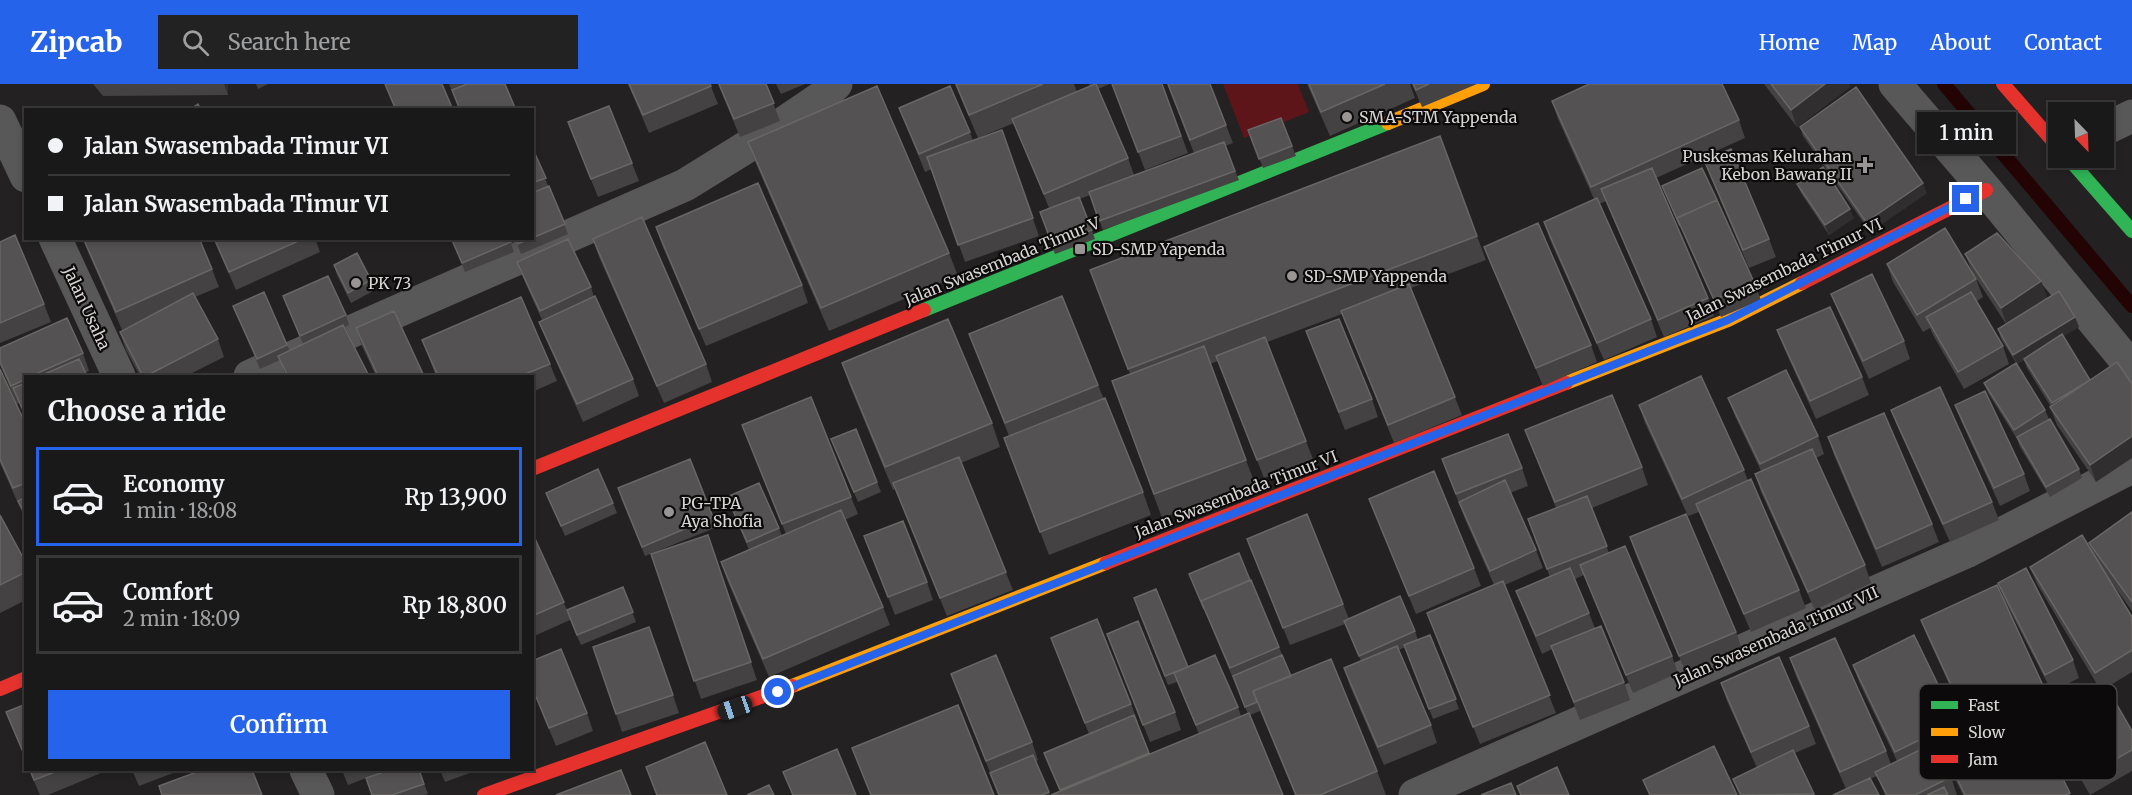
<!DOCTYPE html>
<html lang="en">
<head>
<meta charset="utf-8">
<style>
  :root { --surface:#1a1919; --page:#232222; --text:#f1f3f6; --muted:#9fa0a2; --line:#383838; --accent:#2563eb }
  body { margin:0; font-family:Merriweather,serif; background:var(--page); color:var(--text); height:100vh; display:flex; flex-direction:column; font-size:22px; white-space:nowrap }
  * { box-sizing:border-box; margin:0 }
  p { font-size:20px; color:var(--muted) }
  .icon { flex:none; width:33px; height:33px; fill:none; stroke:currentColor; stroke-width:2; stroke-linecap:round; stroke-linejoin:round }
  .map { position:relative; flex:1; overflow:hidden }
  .side { position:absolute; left:24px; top:291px; width:510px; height:396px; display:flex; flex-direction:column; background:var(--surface); border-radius:0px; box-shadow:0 3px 9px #0003,0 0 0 2px var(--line) }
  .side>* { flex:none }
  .top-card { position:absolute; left:24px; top:24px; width:510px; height:132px; border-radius:0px; box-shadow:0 3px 9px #0003,0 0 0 2px var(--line); display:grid; align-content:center; height:132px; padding:0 24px; background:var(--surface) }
  .needle { width:39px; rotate:157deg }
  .buttons { position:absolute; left:2048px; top:18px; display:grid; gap:12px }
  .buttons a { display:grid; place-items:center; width:66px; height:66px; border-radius:0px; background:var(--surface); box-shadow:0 3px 9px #0003,0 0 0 2px var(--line); font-size:30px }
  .end { position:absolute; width:27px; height:27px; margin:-14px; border:8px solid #2563eb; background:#fff; box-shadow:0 0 0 3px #fff }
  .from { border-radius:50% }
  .bubble { position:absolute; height:42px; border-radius:0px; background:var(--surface); box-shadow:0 3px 9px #0003,0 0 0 2px var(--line); font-size:20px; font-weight:600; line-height:42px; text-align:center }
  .car { position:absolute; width:18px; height:36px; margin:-18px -9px; border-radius:8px; box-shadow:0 0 4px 2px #0007; background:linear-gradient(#222 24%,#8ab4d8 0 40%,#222 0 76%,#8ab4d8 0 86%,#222 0) }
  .top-card b { display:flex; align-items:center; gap:21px; height:57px; font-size:22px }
  .top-card b+b { border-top:2px solid var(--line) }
  .top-card i { width:15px; height:15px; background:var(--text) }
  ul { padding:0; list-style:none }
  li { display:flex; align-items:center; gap:18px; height:99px; margin:0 12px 9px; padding:0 12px; border:3px solid var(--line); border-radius:0px }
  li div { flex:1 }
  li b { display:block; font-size:22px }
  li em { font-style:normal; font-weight:600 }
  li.active { border-color:var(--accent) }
  li>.icon { width:54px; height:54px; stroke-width:1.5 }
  h2 { padding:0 24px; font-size:27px; line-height:72px }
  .cta { display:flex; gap:12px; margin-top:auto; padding:12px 24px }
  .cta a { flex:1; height:69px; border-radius:0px; background:var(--accent); color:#fff; font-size:24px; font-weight:600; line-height:69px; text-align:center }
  header { display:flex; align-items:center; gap:36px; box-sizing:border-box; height:84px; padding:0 30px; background:var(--accent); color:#fff }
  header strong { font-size:28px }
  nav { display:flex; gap:33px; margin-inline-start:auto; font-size:21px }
  .search { width:420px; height:54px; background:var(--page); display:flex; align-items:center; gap:15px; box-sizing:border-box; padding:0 21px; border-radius:0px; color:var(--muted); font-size:22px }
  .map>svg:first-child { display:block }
  .green { fill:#5d151a }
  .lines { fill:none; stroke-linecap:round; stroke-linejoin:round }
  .stream { stroke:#230304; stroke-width:14 }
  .street { stroke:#595858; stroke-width:33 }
  .fast { stroke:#30b455; stroke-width:14 }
  .slow { stroke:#ff9f0a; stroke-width:14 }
  .jam { stroke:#e5322d; stroke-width:14 }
  .wall { fill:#444242 }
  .shaded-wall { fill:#302e2e }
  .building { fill:#545252; stroke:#696666; stroke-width:1.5 }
  .route { stroke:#2563eb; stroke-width:8 }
  .poi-dot { fill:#999595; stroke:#0c0a0a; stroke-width:2 }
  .labels { text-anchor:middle; stroke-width:4.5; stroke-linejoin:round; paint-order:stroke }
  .poi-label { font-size:16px; fill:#d8d4d4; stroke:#0c0a0a; text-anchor:start }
  .street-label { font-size:16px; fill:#d8d4d4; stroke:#0c0a0a }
  .key { fill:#0c0a0a; stroke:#494747; stroke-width:1.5 }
  .key-label { font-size:16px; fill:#d8d4d4 }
</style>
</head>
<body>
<header>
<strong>Zipcab</strong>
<div class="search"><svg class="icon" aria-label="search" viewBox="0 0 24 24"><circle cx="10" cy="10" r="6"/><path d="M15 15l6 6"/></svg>Search here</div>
<nav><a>Home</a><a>Map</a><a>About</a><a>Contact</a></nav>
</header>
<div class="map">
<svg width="2132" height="711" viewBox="0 0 2132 711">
  <rect width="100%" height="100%" fill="#232121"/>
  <path class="green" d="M1223 0H1298L1309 28 1244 54Z"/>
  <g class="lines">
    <path class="stream" d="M1944 0 2132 222"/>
    <path class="street" d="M1895 0 1986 106 2132 284
      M0 37 26 92
      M2103 46 2132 32
      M55 154 119 292
      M250 292 685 101 769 49 822 13 836 0
      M306 686 318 711
      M1415 711 1966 468 2132 383"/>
    <path class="fast" d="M2068 74 2132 147
      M924 226 1388 39"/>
    <path class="slow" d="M1388 39 1483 0
      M1566 299 1728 236 1802 199
      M792 602 1106 479"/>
    <path class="jam" d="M2003 0 2058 63
      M1802 199 1986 106
      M532 385 924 226
      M1106 479 1566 299
      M0 605 26 594
      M484 711 792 602"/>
  </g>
  <path class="wall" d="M93 0H228V11L103 12Z
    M256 0H268L258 5Z
    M449 0H505L516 26H460Z
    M628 0H710L718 20 649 49Z
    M718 0H766L780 37 740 53Z
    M776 0H805L781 10Z
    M955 0H1074L1077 8 1090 2 1089 0H1110L1098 5 1128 74 1134 91 1194 69 1167 0H1210L1233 59 1225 62 1239 96 1103 146 1090 111 1080 115 1095 155 1055 170 1040 128 1049 124 1014 39 978 54Z
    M1112 0H1162L1188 69 1145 86Z
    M1307 0H1410L1415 14 1330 52Z
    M1412 0H1477L1422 23Z
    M1764 0H1849L1850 3 1797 43Z
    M1552 17 1739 36 1745 54 1656 94 1708 214 1714 232 1664 253 1606 117 1599 120 1651 235 1657 253 1604 276 1550 156 1544 138 1594 115 1558 35Z
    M899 24 970 48 973 57 1002 46 1039 152 965 178 932 85 925 88Z
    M1281 34 1296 72 1263 84 1248 46Z
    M568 38 632 79 639 97 598 113Z
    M1800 43 1927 109 1870 148 1803 52Z
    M748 58 949 169 958 192 829 247 757 82Z
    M532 63 568 150 521 170 515 154H532Z
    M1704 76 1769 155 1776 173 1749 184 1711 94Z
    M1797 100 1854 134 1829 151 1801 109Z
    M1662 102 1754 198 1761 216 1721 233Z
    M656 143 802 201 808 219 706 262 662 161Z
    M1477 152 1486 176 1411 204 1462 331 1394 359 1342 230 1267 258 1313 375 1264 394 1218 277 1210 280 1255 400 1162 434 1112 297 1130 290 1099 209Z
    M83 154 212 185 219 203 195 213 218 255 224 273 186 292H140L126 266 120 248 133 241 122 246 89 170Z
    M213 154H315L320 168 236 206Z
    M451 154H509L514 168 465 188Z
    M593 155 706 280 712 298 664 319 599 173Z
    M0 158 44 220 51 238 0 259Z
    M1484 163 1591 261 1597 278 1543 302 1491 181Z
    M1965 170 2041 197 2047 214 2079 243 2063 252 2096 398 2057 341 2050 323H2051L2027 284 2024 276 2017 280 2001 255 1998 245 2006 240 1972 188Z
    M517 178 591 203 594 213 633 295 639 312 583 338 546 255 539 238 542 236 524 196Z
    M1887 180 1976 195 1983 213 1977 217 2003 262 2009 280 1964 305 1933 251 1930 244 1923 248 1893 198Z
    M334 181 371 196 375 206 351 219 337 191Z
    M1831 210 1904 257 1910 275 1869 295 1838 227Z
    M283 212 346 231 349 241 345 243 369 292H286L280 276 260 285 233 222 287 261 290 267 303 260Z
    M356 244 424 292H376L362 262Z
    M1777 246 1862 293 1869 311 1816 335 1784 264Z
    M1306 247 1372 315 1378 333 1345 346Z
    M969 250 1098 301 1143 408 1151 431 1049 471 1004 354 1009 352Z
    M422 256 550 280 557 297 532 308V292H436Z
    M0 264 83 269 89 287 85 289 87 292H26V336L19 319 17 320 0 281Z
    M842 279 992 339 1000 363 961 379 1013 506 947 532 895 405 893 406 850 302Z
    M0 285 26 341V437L0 379Z
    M1984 299 2045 326 2049 335 2079 385 2082 394 2050 413 2020 363 2017 355 1988 309Z
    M1728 314 1818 352 1824 370 1816 374 1865 481 1871 499 1815 526 1761 408 1755 390 1761 387 1735 332Z
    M1639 321 1744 386 1748 397 1799 506 1806 524 1751 548 1699 428 1688 432 1645 339Z
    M1955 321 2024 390 2030 407 2000 422 1962 339Z
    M1891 326 1992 418 1999 436 1950 458 1898 344Z
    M742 341 851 413 858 430 845 436 883 523 890 541 769 593 727 496 721 478 749 466 727 413 779 444 782 452 786 450Z
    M1525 346 1642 383 1648 401 1592 424 1609 469 1672 572 1678 589 1633 609 1584 491 1575 495 1595 544 1624 598 1630 616 1580 636 1552 565 1542 570 1516 507 1550 493 1534 453 1556 424Z
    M1828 353 1932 440 1939 458 1882 483 1834 371Z
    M831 355 877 398 881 408 858 418Z
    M1442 375 1522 384 1528 402 1510 409 1536 466 1543 484 1505 501 1556 629 1480 660 1427 529 1494 501 1465 435Z
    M546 409 613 419 617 429 565 452Z
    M621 414 713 433 717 443 645 472Z
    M1369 415 1474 484 1481 502 1416 530Z
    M2132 428V527L2109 495 2132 533V588L2101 607 2037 500 2030 483 2092 467 2089 459Z
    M0 431 26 479V516L0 529Z
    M532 448 567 526 623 503 636 538 581 561 570 536 532 553Z
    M864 452 927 498 933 516 895 531Z
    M1630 453 1736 548 1742 565 1686 589 1636 471Z
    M1247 455 1343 520 1349 535 1415 547 1418 556 1430 551 1459 625 1433 635 1405 563 1399 566 1431 641 1437 659 1384 681 1350 602 1344 584 1361 577 1345 540 1290 561Z
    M714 469 757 596 701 615 651 470Z
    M1189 490 1279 563 1291 592 1377 687 1386 711H1295L1260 627 1060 707 1044 669 1089 650 1051 554 1131 620 1138 638H1137L1150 670 1199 650 1177 598 1168 601 1137 524 1188 583 1238 623 1241 632 1248 630Z
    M1998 499 2073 576 2079 594 2052 608 2005 517Z
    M1921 536 2045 606 2052 624 2032 633 2070 711H1963L1949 683 1943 666 1939 668 1951 693 1957 711H1885L1877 692 1846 705 1796 592 1790 574 1886 667 1891 680 1897 677 1859 598 1853 581 1956 638 1962 655 1972 650 1928 554Z
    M1107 550 1175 628 1181 646 1150 658Z
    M656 560 679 629 622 648 616 630Z
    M532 577 587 629 593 647 556 662 532 604Z
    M951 590 1032 658 1038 676 1036 677 1050 711H999Z
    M1721 599 1809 642 1816 660 1795 669 1815 711H1739L1733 695 1757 684 1727 617Z
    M26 620V677L6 628Z
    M2053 639 2132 647V687L2090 711 2059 657Z
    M29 686H99L101 689 48 711H40Z
    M132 686H181L139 702Z
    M342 686H387L348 701Z
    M419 686 428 710 424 711H372Z
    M440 686H478L445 698Z"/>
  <path class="shaded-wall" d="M224 0H228V11Z
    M1825 0H1849L1850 3 1797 43 1791 26Z
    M1923 99 1927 109 1870 148 1866 138Z
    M1850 125 1854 134 1829 151 1825 141Z
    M2041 197 2048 215 2007 242 2001 224Z
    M2075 233 2079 243 2017 280 2013 271Z
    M2090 296 2055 329 2052 319Z
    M2132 352V374L2096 398 2090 381Z"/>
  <path class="building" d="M385 0H442L453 26H396Z
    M467 0H505L516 26H460L452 6Z
    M629 0H710L711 2 643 31Z
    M719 0H766L774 19 734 35Z
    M956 0H1043L969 31Z
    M1095 0H1096L1128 74 1044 110 1012 35Z
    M1112 0H1162L1181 52 1138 68Z
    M1168 0H1210L1226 41 1190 56Z
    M1309 0H1385L1321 28Z
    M1413 0H1429L1416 6Z
    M1589 0H1722L1739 36 1591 103 1552 17Z
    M1771 0H1825L1791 26Z
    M877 2 949 169 821 224 748 58Z
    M950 2 970 48 919 70 899 24Z
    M1856 3 1923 99 1866 138 1800 43Z
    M198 20 201 26H189Z
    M609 22 632 79 591 95 568 38Z
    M1281 34 1292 62 1259 75 1248 46Z
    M1002 46 1033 134 958 161 927 73Z
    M1440 52 1477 152 1128 285 1090 186Z
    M1224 58 1235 87 1099 137 1089 108Z
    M532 63 546 94 532 99Z
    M1731 65 1769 155 1743 166 1704 76Z
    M1823 83 1850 125 1825 141 1797 100Z
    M1652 84 1708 214 1658 236 1601 105Z
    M1702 84 1717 116 1677 134 1680 142 1662 102Z
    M758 99 802 201 699 245 656 143Z
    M549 102 565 140 532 154V109Z
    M1079 113 1092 146 1052 160 1040 128Z
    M1597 114 1651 235 1597 259 1544 138Z
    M1717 116 1754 198 1714 216 1677 134Z
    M642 133 706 280 657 302 593 155Z
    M1538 139 1591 261 1536 284 1484 163Z
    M1945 144 1976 195 1917 231 1887 180Z
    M1997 149 2041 197 2001 224 1965 170Z
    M15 151 44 220 0 239V158Z
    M83 154H199L212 185 116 228Z
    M214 154H305L229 188Z
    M451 154H509L511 158 462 179Z
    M515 154H531L518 160Z
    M568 155 591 203 540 227 517 178Z
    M357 169 371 196 348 209 334 181Z
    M1872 190 1904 257 1863 277 1831 210Z
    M328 192 346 231 300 252 283 212Z
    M1409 200 1455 313 1388 341 1341 227Z
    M2059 207 2075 233 2013 271 1998 245Z
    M264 208 287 261 257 275 233 222Z
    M1971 208 2003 262 1958 288 1926 233Z
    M193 209 218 255 146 292H143L120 248Z
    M595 212 633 295 577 320 539 238Z
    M1062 212 1098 301 1005 339 969 250Z
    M521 213 550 280 520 292H438L422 256Z
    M1830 223 1862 293 1810 317 1777 246Z
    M394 227 424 292H378L356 244Z
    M67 234 83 269 31 292H26V295L11 302 0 278V264Z
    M948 235 992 339 885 383 842 279Z
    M1339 235 1372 315 1339 328 1306 247Z
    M343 241 369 292H288L278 272Z
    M2062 250 2090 296 2052 319 2024 275Z
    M1265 253 1306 357 1257 376 1216 272Z
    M1204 262 1246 376 1154 410 1112 297Z
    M79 275 87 292H40Z
    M2117 278 2132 300V352L2090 381 2050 323Z
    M2016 279 2045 326 2014 346 1984 299Z
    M0 285 26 341V399L13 404 0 375Z
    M1786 286 1818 352 1760 380 1728 314Z
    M1701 292 1744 386 1682 415 1639 321Z
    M26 299V333L13 304Z
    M1940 303 1992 418 1943 440 1891 326Z
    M1985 307 2024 390 1994 404 1955 321Z
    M1612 311 1642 383 1555 418 1525 346Z
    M811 313 851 413 782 440 742 341Z
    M1105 314 1143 408 1040 448 1004 354Z
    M1884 329 1932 440 1876 465 1828 353Z
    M2050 335 2079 385 2046 403 2017 353Z
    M856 345 877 398 854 408 831 355Z
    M1508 350 1522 384 1456 410 1442 375Z
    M1812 365 1865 481 1808 508 1755 390Z
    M959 373 1006 488 940 514 893 399Z
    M690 375 713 433 642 463 618 404Z
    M598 385 613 419 561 442 546 409Z
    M1434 387 1474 484 1409 512 1369 415Z
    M1751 395 1799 506 1744 530 1696 420Z
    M1505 396 1536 466 1490 487 1459 418Z
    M759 399 779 444 747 458 727 413Z
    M1587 412 1607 462 1547 485 1528 435Z
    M26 413V432L18 417Z
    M841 426 883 523 763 575 721 478Z
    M2132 428V518L2089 459Z
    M1307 430 1343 520 1283 544 1247 455Z
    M1686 430 1736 548 1679 572 1630 453Z
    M0 431 26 479V488L0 501Z
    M903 437 927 498 888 513 864 452Z
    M532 448 564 518 532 532Z
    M708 451 751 578 694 597 651 470Z
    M2082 451 2132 533V566L2095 589 2030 483Z
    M1625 462 1672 572 1626 591 1580 481Z
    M1239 469 1250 496 1201 517 1204 525 1189 490Z
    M1570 484 1589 529 1536 552 1516 507Z
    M2026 484 2073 576 2045 591 1998 499Z
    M1251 496 1279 563 1230 584 1201 517Z
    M1503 497 1550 611 1473 643 1427 529Z
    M1997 501 2045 606 1970 642 1921 536Z
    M623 503 633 528 577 551 567 526Z
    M1156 505 1188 583 1165 592 1134 514Z
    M1400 512 1415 547 1359 572 1344 537Z
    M1097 535 1131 620 1085 639 1051 554Z
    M1138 537 1175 628 1143 641 1107 550Z
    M1601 542 1624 598 1574 618 1551 562Z
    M649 543 673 611 616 630 593 563Z
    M1430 551 1456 615 1429 625 1404 561Z
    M1914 551 1956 638 1895 668 1853 581Z
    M1835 554 1886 667 1840 688 1790 574Z
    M1397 562 1431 641 1378 663 1344 584Z
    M561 565 587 629 549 644 532 603V577Z
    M996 571 1032 658 986 677 951 590Z
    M1215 571 1238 623 1196 641 1174 589Z
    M1282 571 1291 592 1253 607 1257 618 1245 623 1233 592Z
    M1779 573 1809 642 1751 668 1721 599Z
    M1331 575 1377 687 1320 711H1296L1253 607Z
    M2109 607 2132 647V666L2084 693 2053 639Z
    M26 620V675L6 628Z
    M958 621 994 711H871L852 664Z
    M2027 622 2070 709 2065 711H1965L1943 665Z
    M1249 629 1283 711H1051Z
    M1134 631 1149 669 1060 706 1044 669Z
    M705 658 727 711H657L646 683Z
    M1934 659 1951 693 1915 711H1887L1875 688Z
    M1714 662 1737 711H1650L1643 696Z
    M837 665 856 711H793L783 688Z
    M1793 666 1814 710 1741 711 1733 695Z
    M1033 671 1049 708 1041 711H999L990 689Z
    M1557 683 1569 711H1521L1517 702Z
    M30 686H60L34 696Z
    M202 686H252L262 711H162L159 702Z
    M390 686H419L424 700 392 711H372L366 694Z
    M621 686 631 711H556Z
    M1870 694 1879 711H1833Z
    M1511 699 1516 711H1481Z
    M769 701 774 711H747Z
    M1944 703 1948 711H1927Z"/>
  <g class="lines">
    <path class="route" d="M778 608 1728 236 1966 115"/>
  </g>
  <g class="poi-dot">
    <circle cx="1347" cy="33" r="6"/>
    <path d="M1862 72h6v6h6v6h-6v6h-6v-6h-6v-6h6z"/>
    <rect x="1074" y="159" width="12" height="12" rx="3"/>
    <circle cx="1292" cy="192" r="6"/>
    <circle cx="356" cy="199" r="6"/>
    <circle cx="669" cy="428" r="6"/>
  </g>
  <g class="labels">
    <g class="poi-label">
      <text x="1359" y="39">SMA-STM Yappenda</text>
      <text x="1852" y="78" text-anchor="end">Puskesmas Kelurahan<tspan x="1852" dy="18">Kebon Bawang II</tspan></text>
      <text x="1092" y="171">SD-SMP Yapenda</text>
      <text x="1304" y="198">SD-SMP Yappenda</text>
      <text x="368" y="205">PK 73</text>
      <text x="681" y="425">PG-TPA<tspan x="681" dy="18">Aya Shofia</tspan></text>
    </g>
    <g class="street-label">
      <text transform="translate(1002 177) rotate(-22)" y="6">Jalan Swasembada Timur V</text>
      <text transform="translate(1784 186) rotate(-26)" y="6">Jalan Swasembada Timur VI</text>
      <text transform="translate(87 224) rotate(65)" y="6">Jalan Usaha</text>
      <text transform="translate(1236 410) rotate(-21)" y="6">Jalan Swasembada Timur VI</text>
      <text transform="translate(1776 552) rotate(-24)" y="6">Jalan Swasembada Timur VII</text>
    </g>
  </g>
  <rect x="1919" y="600" width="198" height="96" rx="9" class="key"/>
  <rect x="1931" y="617" width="27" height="8" fill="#30b455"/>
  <rect x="1931" y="644" width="27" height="8" fill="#ff9f0a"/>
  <rect x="1931" y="671" width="27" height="8" fill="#e5322d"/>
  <g class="key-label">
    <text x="1968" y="627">Fast</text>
    <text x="1968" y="654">Slow</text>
    <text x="1968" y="681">Jam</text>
  </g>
</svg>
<div class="buttons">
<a><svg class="needle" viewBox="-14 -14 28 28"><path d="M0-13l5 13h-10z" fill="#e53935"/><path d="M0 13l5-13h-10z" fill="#9fa0a2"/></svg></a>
</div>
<i class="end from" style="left:778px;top:608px"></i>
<i class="end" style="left:1966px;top:115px"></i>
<div class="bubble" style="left:1917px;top:28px;width:99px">1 min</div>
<i class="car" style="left:735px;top:624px;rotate:251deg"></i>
<div class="top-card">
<b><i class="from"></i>Jalan Swasembada Timur VI</b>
<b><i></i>Jalan Swasembada Timur VI</b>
</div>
<section class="side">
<h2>Choose a ride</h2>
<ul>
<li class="active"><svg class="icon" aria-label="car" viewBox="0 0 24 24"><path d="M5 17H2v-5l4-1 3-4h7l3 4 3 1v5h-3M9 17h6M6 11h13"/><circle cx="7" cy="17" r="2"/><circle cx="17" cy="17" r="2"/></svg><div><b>Economy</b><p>1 min · 18:08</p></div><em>Rp 13,900</em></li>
<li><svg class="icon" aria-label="car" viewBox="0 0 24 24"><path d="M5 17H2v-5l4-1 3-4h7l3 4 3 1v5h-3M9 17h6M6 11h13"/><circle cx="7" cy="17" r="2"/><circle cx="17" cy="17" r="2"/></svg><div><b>Comfort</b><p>2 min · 18:09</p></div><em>Rp 18,800</em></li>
</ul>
<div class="cta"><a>Confirm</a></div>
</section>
</div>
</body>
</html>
